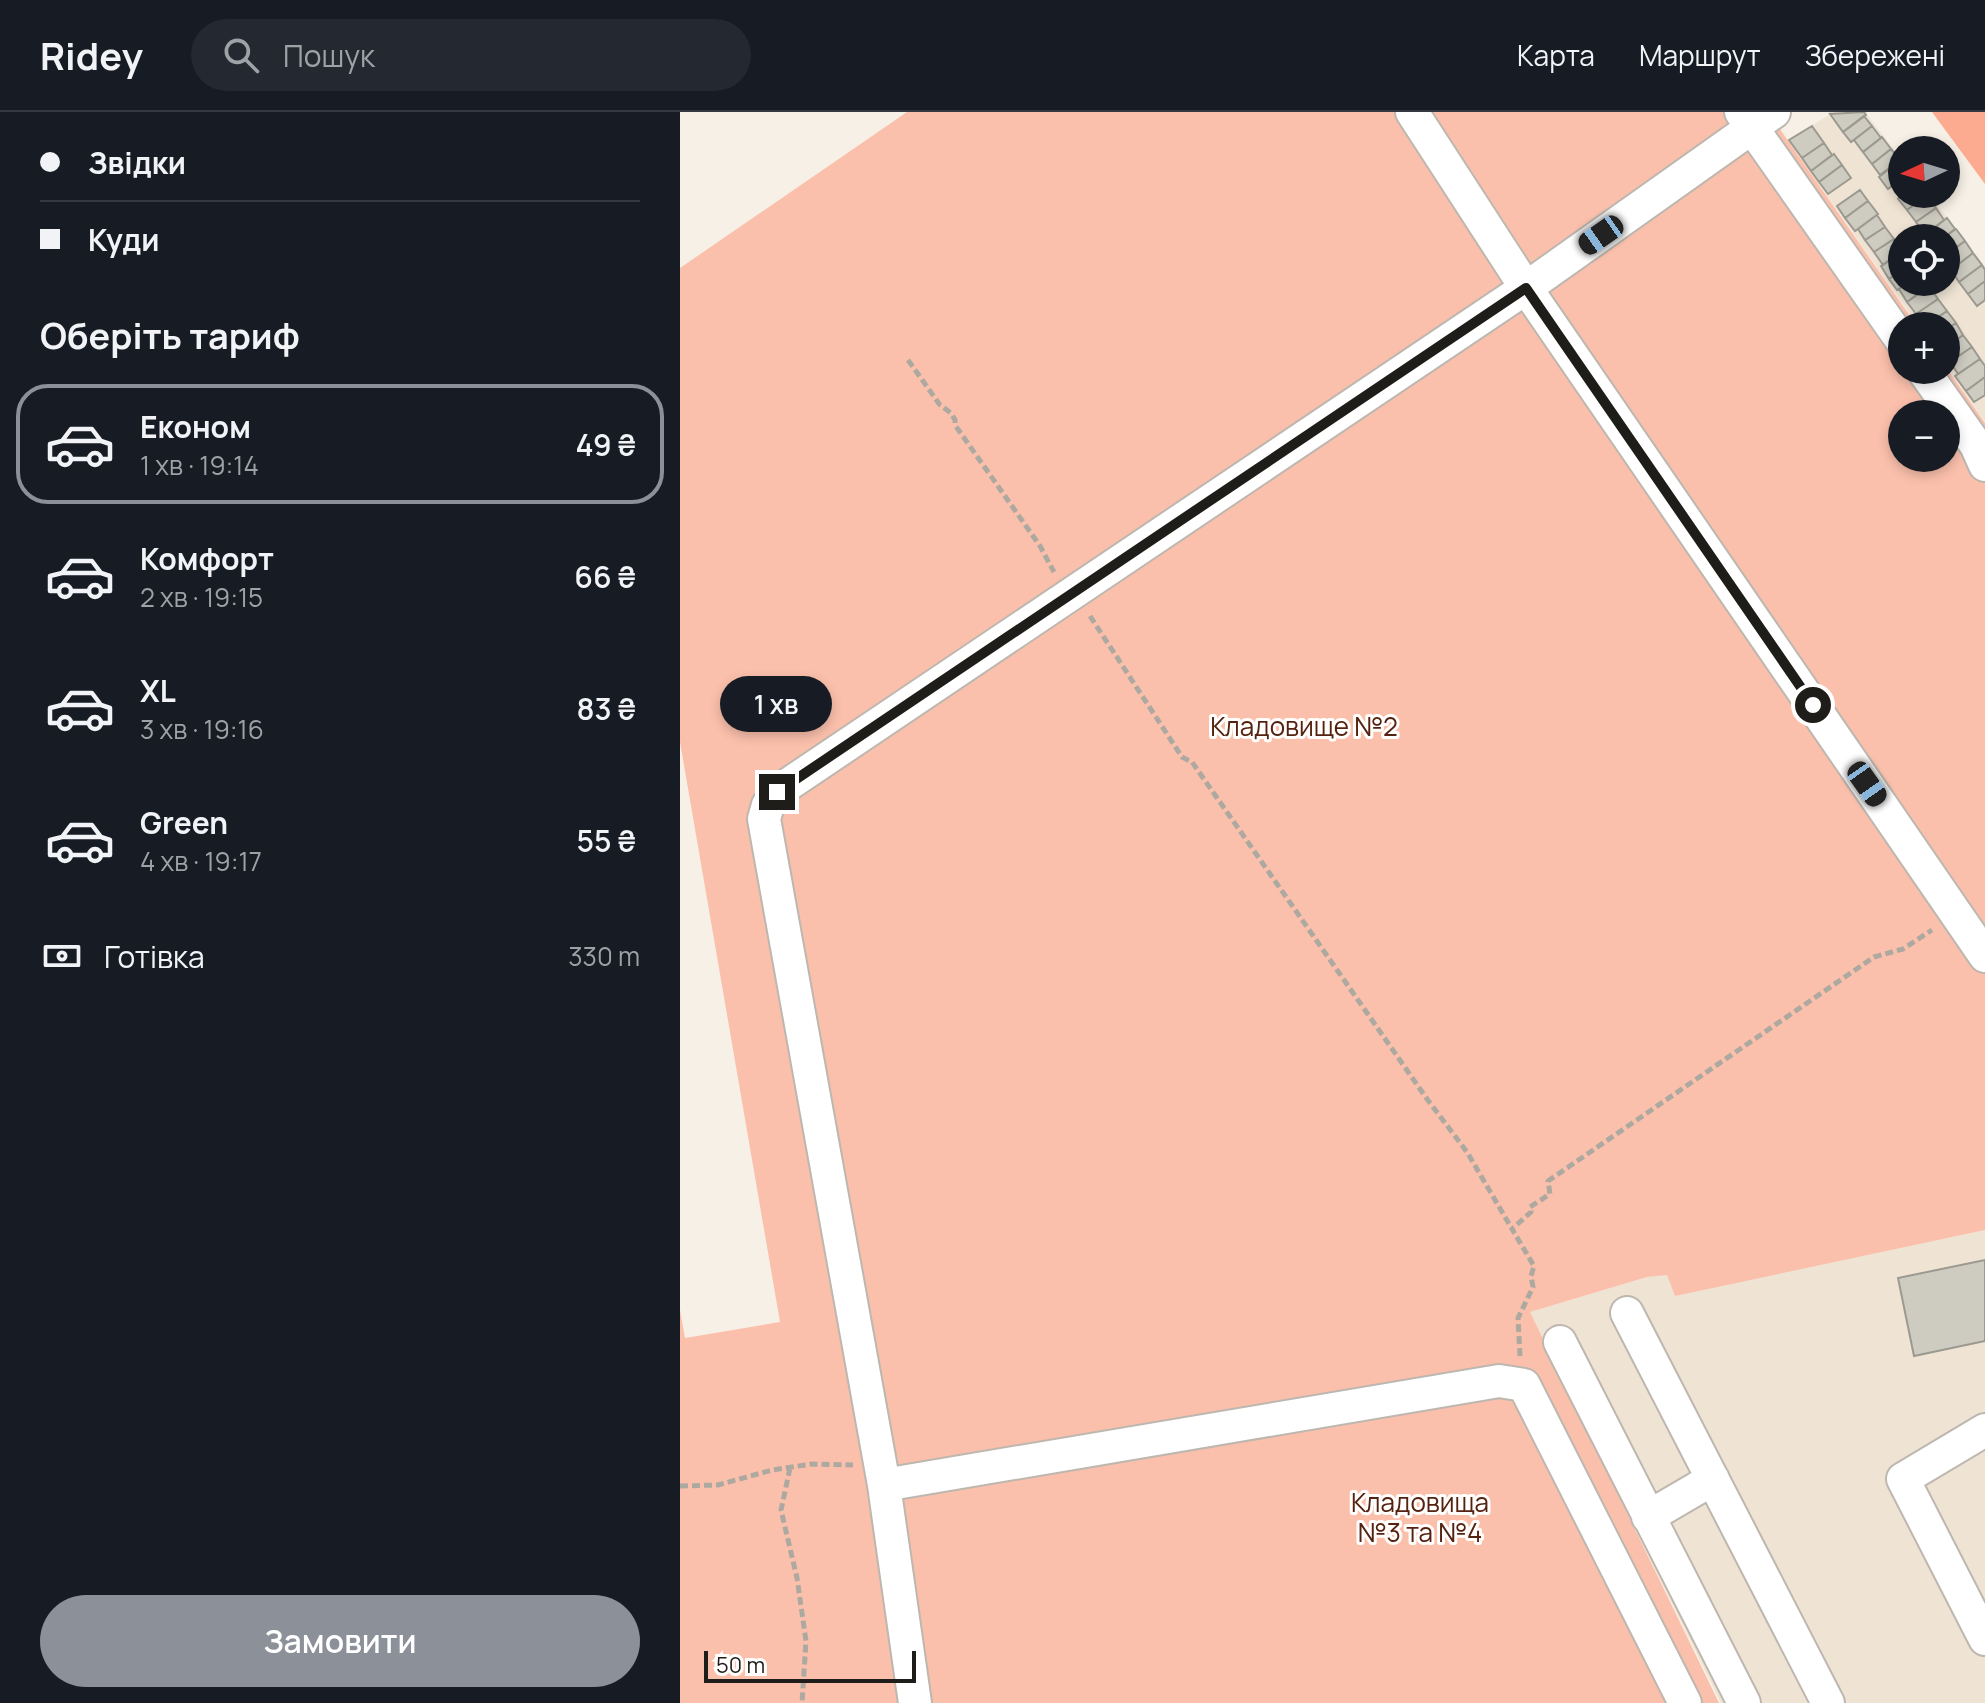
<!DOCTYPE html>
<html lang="uk">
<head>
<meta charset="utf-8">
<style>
  :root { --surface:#171b24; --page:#242831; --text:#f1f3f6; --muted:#9ea1a6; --line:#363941; --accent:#8c9099 }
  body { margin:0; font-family:Manrope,sans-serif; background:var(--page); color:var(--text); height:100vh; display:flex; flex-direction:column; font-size:30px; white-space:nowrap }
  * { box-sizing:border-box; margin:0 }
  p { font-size:26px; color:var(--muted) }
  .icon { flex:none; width:44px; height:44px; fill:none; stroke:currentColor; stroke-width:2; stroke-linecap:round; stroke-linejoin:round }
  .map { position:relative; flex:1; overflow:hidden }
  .drawer { display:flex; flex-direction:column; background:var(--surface); width:680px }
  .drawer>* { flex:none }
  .guide { display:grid; align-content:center; height:176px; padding:0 40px; background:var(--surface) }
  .needle { width:52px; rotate:266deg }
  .controls { position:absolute; left:1208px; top:24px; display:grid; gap:16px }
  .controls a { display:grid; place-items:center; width:72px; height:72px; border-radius:50%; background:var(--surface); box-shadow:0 4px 12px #0003; font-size:40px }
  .scale { position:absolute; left:24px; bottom:20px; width:212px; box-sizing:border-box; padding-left:8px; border:4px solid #1f1d19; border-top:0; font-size:22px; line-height:28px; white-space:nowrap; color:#1f1d19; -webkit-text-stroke:6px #fffefc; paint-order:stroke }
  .end { position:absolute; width:36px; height:36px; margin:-18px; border:10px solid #1f1d19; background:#fff; box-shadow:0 0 0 4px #fff }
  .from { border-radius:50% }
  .bubble { position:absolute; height:56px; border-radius:28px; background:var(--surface); box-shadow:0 4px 12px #0003; font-size:26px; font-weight:600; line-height:56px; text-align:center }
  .car { position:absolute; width:24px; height:48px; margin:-24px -12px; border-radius:10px; box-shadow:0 0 6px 2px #0007; background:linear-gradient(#222 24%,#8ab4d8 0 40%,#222 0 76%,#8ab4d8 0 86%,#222 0) }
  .guide b { display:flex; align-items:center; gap:28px; height:76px; font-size:30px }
  .guide b+b { border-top:2px solid var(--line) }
  .guide i { width:20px; height:20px; background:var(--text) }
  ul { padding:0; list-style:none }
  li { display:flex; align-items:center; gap:24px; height:120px; margin:0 16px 12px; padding:0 24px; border:4px solid transparent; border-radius:32px }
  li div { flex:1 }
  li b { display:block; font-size:30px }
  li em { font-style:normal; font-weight:600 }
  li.on { border-color:var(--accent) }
  li>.icon { width:72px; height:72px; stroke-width:1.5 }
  h2 { padding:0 40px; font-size:36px; line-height:96px }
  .pay { display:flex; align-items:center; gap:20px; height:88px; padding:0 40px; font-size:30px }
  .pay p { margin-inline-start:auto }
  .action { display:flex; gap:16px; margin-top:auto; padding:16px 40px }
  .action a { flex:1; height:92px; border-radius:48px; background:var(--accent); color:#fff; font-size:32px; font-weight:600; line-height:92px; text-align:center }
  header { display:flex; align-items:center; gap:48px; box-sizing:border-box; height:112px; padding:0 40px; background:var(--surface); border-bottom:2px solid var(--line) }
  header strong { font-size:38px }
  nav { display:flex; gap:44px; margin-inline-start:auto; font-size:28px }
  .search { width:560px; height:72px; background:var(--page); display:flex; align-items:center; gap:20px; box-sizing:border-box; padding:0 28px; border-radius:44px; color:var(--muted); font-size:30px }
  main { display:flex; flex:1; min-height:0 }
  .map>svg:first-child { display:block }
  .built { fill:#efe4d4; fill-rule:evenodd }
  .green { fill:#fbc0ac; fill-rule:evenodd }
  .forest { fill:#fcab90 }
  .building { fill:#ceccc1; stroke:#9c9990; stroke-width:2 }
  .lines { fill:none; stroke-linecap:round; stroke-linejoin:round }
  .minor-casing { stroke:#beb7af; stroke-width:36 }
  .path { stroke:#ada9a1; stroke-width:5; stroke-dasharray:8 4; stroke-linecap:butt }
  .minor { stroke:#fff; stroke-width:32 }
  .route { stroke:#1f1d19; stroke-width:10 }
  .labels { text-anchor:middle; stroke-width:6; stroke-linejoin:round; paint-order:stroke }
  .park-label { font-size:26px; fill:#542210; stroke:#fffefc }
</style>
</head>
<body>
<header>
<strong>Ridey</strong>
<div class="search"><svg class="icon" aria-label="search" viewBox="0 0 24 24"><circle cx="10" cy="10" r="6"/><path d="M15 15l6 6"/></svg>Пошук</div>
<nav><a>Карта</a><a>Маршрут</a><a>Збережені</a></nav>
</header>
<main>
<section class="drawer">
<div class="guide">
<b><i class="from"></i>Звідки</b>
<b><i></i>Куди</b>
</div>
<h2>Оберіть тариф</h2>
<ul>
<li class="on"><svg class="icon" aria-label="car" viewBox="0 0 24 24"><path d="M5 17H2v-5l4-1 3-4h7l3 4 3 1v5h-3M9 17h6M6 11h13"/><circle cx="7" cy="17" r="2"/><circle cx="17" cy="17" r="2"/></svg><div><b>Економ</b><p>1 хв · 19:14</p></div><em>49 ₴</em></li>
<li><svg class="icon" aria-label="car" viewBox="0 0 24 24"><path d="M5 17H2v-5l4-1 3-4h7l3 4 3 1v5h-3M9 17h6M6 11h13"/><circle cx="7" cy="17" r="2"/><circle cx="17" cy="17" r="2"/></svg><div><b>Комфорт</b><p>2 хв · 19:15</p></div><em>66 ₴</em></li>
<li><svg class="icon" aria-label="car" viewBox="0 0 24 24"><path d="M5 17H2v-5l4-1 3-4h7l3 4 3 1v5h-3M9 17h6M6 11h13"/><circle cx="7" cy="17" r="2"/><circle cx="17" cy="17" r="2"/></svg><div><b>XL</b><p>3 хв · 19:16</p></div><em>83 ₴</em></li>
<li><svg class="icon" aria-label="car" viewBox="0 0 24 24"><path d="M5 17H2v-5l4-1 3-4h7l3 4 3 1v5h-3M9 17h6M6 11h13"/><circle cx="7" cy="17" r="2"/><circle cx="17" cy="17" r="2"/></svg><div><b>Green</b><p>4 хв · 19:17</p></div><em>55 ₴</em></li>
</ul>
<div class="pay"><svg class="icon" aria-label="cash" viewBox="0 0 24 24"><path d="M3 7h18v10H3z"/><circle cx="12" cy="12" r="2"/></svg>Готівка<p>330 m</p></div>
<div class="action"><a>Замовити</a></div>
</section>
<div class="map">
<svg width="1305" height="1591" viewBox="0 0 1305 1591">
  <rect width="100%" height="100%" fill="#f6f0e6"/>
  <path class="built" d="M1149 0H1187V3L1222 48V82H1249L1305 155V310L1266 254V214H1238L1108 28 1149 3ZM1222 126H1266V170H1222Z
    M1305 1118V1591H1041L849 1200 967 1165 987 1162 995 1183Z"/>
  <path class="green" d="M227 0H1088L1237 214H1222V258H1266V255L1305 311V1118L995 1184 987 1163 967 1165 850 1200 1039 1591H0V1198L5 1226 100 1210 0 630V156ZM1222 302H1266V346H1222Z"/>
  <path class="forest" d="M1252 0H1305V72Z"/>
  <path class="building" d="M1184 0 1186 3 1163 20 1150 2Z
    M1184 4 1192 14 1171 30 1163 20Z
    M1132 14 1144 31 1122 46 1109 28Z
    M1192 14 1201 26 1183 40 1174 28Z
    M1202 25 1211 37 1192 52 1183 40Z
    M1144 31 1152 43 1131 59 1122 46Z
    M1211 37 1220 48 1200 63 1192 52Z
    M1154 42 1162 53 1139 70 1131 59Z
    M1220 48 1222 66 1208 77 1199 65Z
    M1162 53 1171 66 1148 82 1139 70Z
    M1180 78 1188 89 1165 106 1157 94Z
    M1224 82H1245L1246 84 1227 98 1218 87Z
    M1246 84 1256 96 1236 110 1227 98Z
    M1188 89 1198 102 1175 119 1165 106Z
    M1256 96 1264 108 1245 123 1236 110Z
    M1197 103 1205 115 1185 128 1178 117Z
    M1267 106 1275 117 1263 126H1248L1245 123Z
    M1205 115 1214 127 1194 140 1185 128Z
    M1276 117 1285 129 1266 143V126H1263Z
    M1214 127 1222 139 1203 153 1194 140Z
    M1285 129 1293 141 1271 158 1266 151V143Z
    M1222 139V158L1209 167 1201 154Z
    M1293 141 1302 153 1279 170 1271 158Z
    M1302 153 1305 158V169L1288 182 1279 170Z
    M1222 158V170H1229L1217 178 1209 167Z
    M1305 169V188L1297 194 1288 182Z
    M1229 170H1246L1249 174 1227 190 1219 177Z
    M1249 174 1258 187 1236 202 1227 190Z
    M1258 187 1267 199 1244 214 1236 202Z
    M1267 199 1276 211 1266 218V214H1246Z
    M1276 211 1283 223 1266 236V218Z
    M1283 223 1292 235 1267 252 1266 236Z
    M1292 235 1300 247 1278 262 1270 250Z
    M1300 247 1305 254V265L1286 279 1275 264Z
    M1305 265V283L1294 290 1286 279Z
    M1305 1148V1229L1234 1244 1218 1166Z"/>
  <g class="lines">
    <g class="minor-casing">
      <path id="minor" d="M732 0 846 176 1305 844
        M1061 0 1222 229
        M1243 258 1296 333 1305 353
        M947 1201 1148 1591
        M880 1230 1064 1591
        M1305 1318 1223 1367 1305 1527
        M204 1373 819 1269 844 1273 1005 1591
        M968 1405 1033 1367
        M235 1591 204 1373 84 707 88 693 97 680 846 176 1094 0"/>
    </g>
    <path class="path" d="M228 248 260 293 271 301 275 308V313L360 434 374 460
      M410 504 502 645 512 650 747 987 787 1040 832 1117
      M840 1244 838 1206 853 1175 851 1164 854 1154 832 1117 851 1100 850 1095 870 1082 868 1069 1194 845 1223 837 1252 818
      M110 1356 101 1398 117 1466 126 1529 122 1591
      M0 1374 38 1373 92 1358 132 1352 173 1353"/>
    <use href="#minor" class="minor"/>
  </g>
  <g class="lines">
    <path class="route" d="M97 680 846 176 1133 593"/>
  </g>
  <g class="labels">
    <g class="park-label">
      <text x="624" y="624">Кладовище №2</text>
      <text x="740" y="1400">Кладовища<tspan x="740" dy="30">№3 та №4</tspan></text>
    </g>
  </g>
</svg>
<div class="controls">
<a><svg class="needle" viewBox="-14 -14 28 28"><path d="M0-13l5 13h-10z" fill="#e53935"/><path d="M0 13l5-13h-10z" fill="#9ea1a6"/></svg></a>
<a><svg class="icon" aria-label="locate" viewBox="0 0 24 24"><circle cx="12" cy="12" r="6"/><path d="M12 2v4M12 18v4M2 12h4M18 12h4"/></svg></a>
<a>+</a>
<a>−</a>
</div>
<div class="scale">50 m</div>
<i class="end from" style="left:1133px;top:593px"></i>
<i class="end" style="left:97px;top:680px"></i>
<div class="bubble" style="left:40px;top:564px;width:112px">1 хв</div>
<i class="car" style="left:921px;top:123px;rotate:235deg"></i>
<i class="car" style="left:1187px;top:672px;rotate:145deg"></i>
</div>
</main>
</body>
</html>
